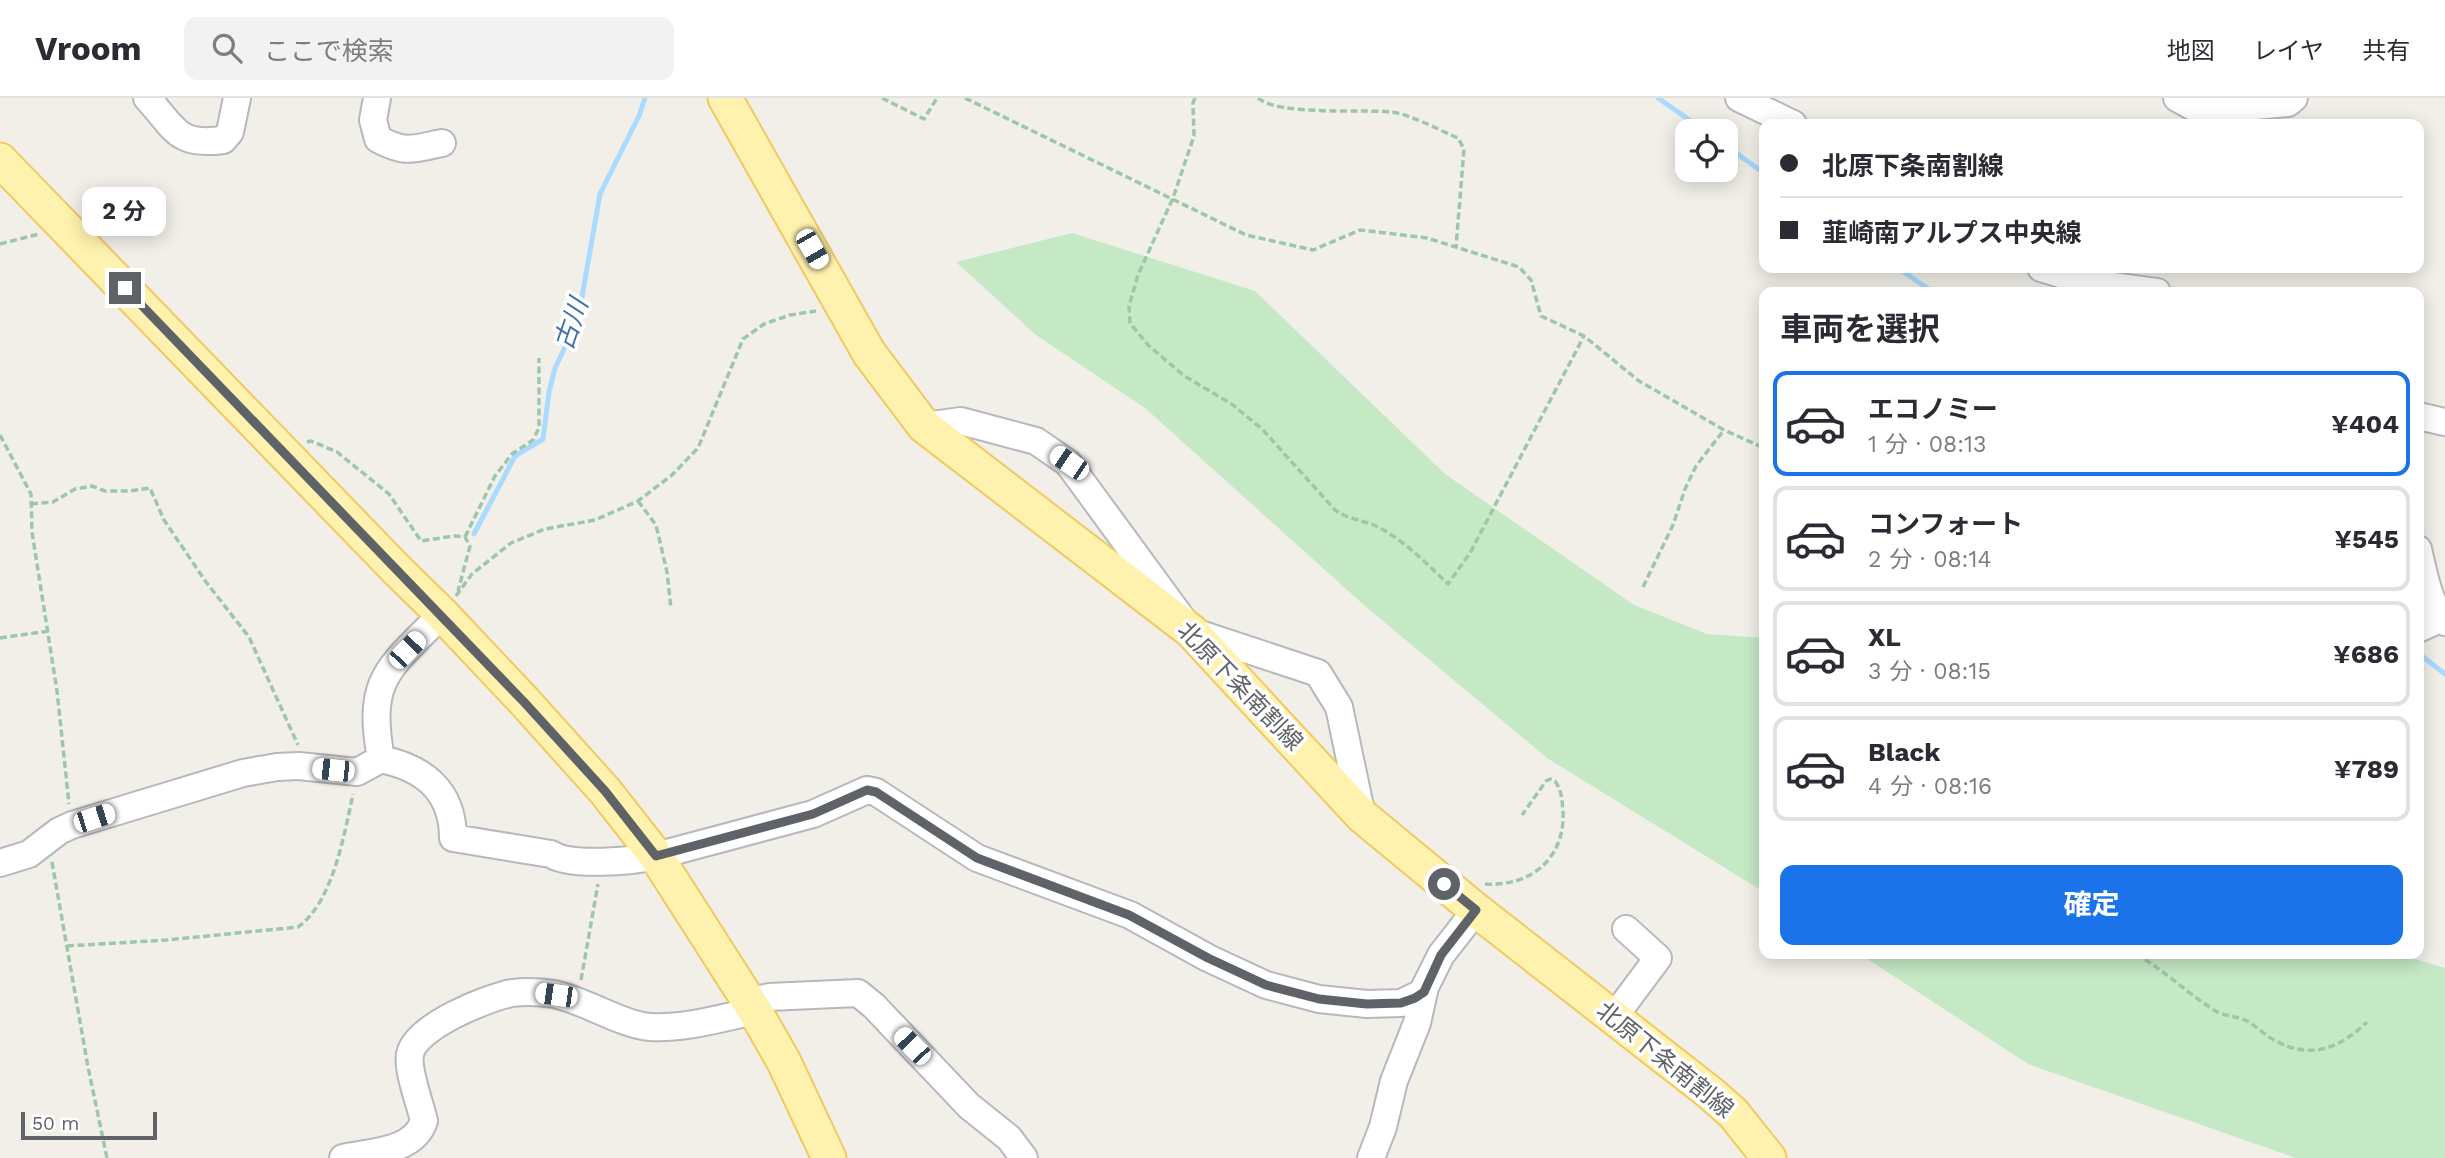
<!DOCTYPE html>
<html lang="ja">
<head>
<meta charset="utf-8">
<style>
  :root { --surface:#fff; --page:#f2f2f3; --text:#2b2b33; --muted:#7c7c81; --line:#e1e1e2; --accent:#1a73e8 }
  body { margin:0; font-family:"Work Sans","Noto Sans JP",sans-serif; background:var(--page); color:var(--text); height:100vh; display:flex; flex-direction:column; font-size:26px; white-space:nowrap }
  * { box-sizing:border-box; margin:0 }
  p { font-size:23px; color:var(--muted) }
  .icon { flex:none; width:38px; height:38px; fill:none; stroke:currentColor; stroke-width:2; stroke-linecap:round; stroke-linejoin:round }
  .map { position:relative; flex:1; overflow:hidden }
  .side { position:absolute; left:1759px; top:189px; width:665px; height:672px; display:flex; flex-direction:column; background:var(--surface); border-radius:14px; box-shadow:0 4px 18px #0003 }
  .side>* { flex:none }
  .hud { position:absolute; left:1759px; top:21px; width:665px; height:154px; border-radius:14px; box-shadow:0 4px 18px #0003; display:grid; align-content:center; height:154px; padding:0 21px; background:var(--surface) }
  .tools { position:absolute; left:1675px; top:21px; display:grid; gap:14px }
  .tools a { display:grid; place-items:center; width:63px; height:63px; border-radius:14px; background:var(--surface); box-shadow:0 4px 18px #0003; font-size:35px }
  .scale { position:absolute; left:21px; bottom:18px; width:136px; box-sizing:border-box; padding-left:7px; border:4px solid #5f6368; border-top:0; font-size:19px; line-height:24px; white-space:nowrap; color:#5f6368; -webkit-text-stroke:5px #fff; paint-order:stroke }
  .end { position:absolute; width:32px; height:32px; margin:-16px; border:9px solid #5f6368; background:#fff; box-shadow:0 0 0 4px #fff }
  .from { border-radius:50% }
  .bubble { position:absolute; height:49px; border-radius:14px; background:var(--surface); box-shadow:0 4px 18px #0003; font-size:23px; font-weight:700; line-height:49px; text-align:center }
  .car { position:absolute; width:21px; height:42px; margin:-21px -10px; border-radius:9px; box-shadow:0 0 5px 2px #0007; background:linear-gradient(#fff 24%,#345 0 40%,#fff 0 76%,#345 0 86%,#fff 0) }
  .hud b { display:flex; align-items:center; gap:24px; height:66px; font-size:26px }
  .hud b+b { border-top:2px solid var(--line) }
  .hud i { width:18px; height:18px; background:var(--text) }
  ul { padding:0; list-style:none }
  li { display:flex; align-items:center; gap:21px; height:105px; margin:0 14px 10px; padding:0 7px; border:4px solid var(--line); border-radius:14px }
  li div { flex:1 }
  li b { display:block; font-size:26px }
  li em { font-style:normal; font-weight:700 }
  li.current { border-color:var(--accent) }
  li>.icon { width:63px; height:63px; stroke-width:1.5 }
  h2 { padding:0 21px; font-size:32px; line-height:84px }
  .cta { display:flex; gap:14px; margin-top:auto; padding:14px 21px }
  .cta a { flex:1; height:80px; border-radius:14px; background:var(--accent); color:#fff; font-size:28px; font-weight:700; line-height:80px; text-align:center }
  header { display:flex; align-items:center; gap:42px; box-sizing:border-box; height:98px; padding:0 35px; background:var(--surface); border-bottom:2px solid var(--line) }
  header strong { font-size:33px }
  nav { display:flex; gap:38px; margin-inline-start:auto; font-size:24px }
  .search { width:490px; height:63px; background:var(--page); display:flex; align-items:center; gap:18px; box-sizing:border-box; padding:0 24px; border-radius:14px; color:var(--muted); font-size:26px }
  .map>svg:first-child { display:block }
  .green { fill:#c5e8c5 }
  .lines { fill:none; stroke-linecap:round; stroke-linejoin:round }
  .stream { stroke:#aadaff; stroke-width:5 }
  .minor-casing { stroke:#b5b8bc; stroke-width:30 }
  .major-casing { stroke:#f2c960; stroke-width:37 }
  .path { stroke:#9cc7a9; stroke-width:3.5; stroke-dasharray:7 3.5; stroke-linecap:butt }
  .minor { stroke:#fff; stroke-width:26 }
  .major { stroke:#fff2af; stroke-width:33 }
  .route { stroke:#5f6368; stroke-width:9 }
  .labels { text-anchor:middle; stroke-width:7; stroke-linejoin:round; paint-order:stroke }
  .street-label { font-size:24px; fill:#5f6368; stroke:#fff }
  .water-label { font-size:26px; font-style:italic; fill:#4174aa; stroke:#fff }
</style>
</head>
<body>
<header>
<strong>Vroom</strong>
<div class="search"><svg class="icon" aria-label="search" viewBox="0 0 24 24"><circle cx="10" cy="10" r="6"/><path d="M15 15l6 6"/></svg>ここで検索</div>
<nav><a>地図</a><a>レイヤ</a><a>共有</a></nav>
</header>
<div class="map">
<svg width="2445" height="1060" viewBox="0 0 2445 1060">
  <rect width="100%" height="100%" fill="#f1efe8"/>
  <path class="green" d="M1072 135 1255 193 1445 376 1634 507 1707 536 1764 540V794L1547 660 1364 507 1145 310 1036 237 956 164Z
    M1860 856H2399L2445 870V1060H2296L2028 966Z"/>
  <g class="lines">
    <path class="stream" d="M1658 0 1705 33
      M1726 48 1764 75
      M1898 170 1933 194
      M474 436 515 358 543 341 549 294 555 270 578 222 600 96 639 18 645 0
      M2418 555 2445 576"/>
    <g class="minor-casing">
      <path id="minor" d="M147 0C176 31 176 48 223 42L230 34 237 0
        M377 0 373 22 378 41C406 56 412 51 442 45
        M1739 0 1793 26
        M2177 0 2201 13 2288 5 2294 0
        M2041 170 2090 185 2157 194
        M2418 318 2445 324
        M924 328 961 323 1036 343 1068 365 1191 533 1318 575 1339 609 1362 718
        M2418 451C2424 476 2428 504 2445 524
        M2418 531 2442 520
        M381 661C366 579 389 571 442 516
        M0 765 29 756 59 733 72 727 243 675 277 669 299 668 357 674 381 661C424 670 453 693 453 740L551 756C570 769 633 763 656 758L813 716 867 692 876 694 977 760 1130 817 1208 860 1266 887 1319 901 1367 906 1401 905 1424 894
        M749 904 769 899 858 895 874 908 969 1008 1009 1040 1024 1060
        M1614 919 1658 860 1626 831
        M343 1060C370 1054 414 1054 424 1023 420 1005 407 973 410 956 416 928 487 900 512 895 526 893 541 894 554 896 584 902 622 927 650 929 685 931 721 920 755 913
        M1371 1060 1383 1029 1394 983 1417 925 1425 889 1441 857 1476 812"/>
    </g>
    <g class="major-casing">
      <path id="major" d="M725 0 869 255 924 328 1191 533 1362 718 1476 812 1709 994 1733 1015 1769 1060
        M0 62 397 472 442 516 525 604 605 693 656 758 755 913 784 964 829 1060"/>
    </g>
    <path class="path" d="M882 0 924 21 937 0
      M965 0 1246 137 1313 152 1360 132 1427 140 1519 169 1531 182 1541 218 1584 238 1639 283 1724 332 1764 350
      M1195 0 1193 5 1194 38 1173 100 1138 177 1129 208 1130 225 1148 247 1183 277 1233 307 1263 332 1335 412C1349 422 1365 422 1380 430 1406 444 1427 466 1448 486L1470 455 1584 238
      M1258 0C1278 18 1364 11 1392 14 1412 17 1439 32 1458 40L1464 51 1456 149
      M0 146 39 136
      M0 337 31 396 32 434 57 593 69 706
      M307 344 311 343 337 354 389 396 421 443 454 438 465 439 470 448 458 493
      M638 403 656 427 667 474 671 511
      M31 406 53 404 75 391 92 388 105 393H130L150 390 164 422 206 484 249 539 298 647
      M465 439 495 378 512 356 533 342 539 330V260
      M1643 489 1673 427 1685 391 1696 368 1724 332
      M456 498 472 476 511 445 545 431 595 422 638 403 672 377 698 350 743 241 764 226 790 217 816 213
      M0 540 48 533
      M52 764 88 969 107 1060
      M1485 786C1530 789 1565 761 1563 714 1562 702 1562 693 1555 683L1550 681 1546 683 1522 717
      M67 848 167 842 298 829C333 804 344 737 353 696
      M2136 856C2164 872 2187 895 2214 912 2223 918 2235 918 2245 922 2256 927 2265 938 2276 943 2311 962 2340 950 2367 924
      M581 882 598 786"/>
    <use href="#minor" class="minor"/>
    <use href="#major" class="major"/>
  </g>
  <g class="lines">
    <path class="route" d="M125 190 524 604 605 693 656 758 813 716 867 692 876 694 977 760 1129 817 1208 860 1266 887 1319 901 1367 906 1401 905 1415 900 1424 894 1441 857 1476 812 1444 786"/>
  </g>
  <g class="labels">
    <g class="street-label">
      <text transform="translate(1240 588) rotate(46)" y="8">北原下条南割線</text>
      <text transform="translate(1665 962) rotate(39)" y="8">北原下条南割線</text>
    </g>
    <g class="water-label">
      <text transform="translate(571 226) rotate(-71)" y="9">古川</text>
    </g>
  </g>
</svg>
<div class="tools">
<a><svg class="icon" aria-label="locate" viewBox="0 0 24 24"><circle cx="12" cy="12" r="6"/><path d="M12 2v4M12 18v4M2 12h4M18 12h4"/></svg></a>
</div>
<div class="scale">50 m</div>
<i class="end from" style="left:1444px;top:786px"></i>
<i class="end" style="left:125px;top:190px"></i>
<div class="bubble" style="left:82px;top:89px;width:84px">2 分</div>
<i class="car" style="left:812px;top:151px;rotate:150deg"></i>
<i class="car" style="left:1069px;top:365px;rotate:304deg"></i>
<i class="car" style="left:407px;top:552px;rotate:44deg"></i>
<i class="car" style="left:333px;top:672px;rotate:276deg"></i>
<i class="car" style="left:94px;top:720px;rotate:72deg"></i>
<i class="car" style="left:556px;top:897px;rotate:278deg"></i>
<i class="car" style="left:912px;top:948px;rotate:316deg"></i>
<div class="hud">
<b><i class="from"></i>北原下条南割線</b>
<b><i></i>韮崎南アルプス中央線</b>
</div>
<section class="side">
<h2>車両を選択</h2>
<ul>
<li class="current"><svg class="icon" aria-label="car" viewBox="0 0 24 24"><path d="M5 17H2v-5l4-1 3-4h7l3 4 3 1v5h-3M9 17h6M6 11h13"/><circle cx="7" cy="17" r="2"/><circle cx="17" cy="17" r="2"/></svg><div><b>エコノミー</b><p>1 分 · 08:13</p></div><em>¥404</em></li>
<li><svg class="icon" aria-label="car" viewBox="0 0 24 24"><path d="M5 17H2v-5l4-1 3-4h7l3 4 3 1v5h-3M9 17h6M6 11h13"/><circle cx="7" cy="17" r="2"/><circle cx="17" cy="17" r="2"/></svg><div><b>コンフォート</b><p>2 分 · 08:14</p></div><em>¥545</em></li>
<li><svg class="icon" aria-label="car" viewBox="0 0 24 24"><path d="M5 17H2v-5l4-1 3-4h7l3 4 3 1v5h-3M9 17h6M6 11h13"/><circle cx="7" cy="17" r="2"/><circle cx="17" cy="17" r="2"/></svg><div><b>XL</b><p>3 分 · 08:15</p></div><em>¥686</em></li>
<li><svg class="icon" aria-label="car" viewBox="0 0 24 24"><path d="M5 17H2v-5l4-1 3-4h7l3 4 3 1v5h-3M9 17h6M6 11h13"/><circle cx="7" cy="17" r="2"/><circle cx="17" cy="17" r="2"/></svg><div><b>Black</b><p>4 分 · 08:16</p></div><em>¥789</em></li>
</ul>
<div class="cta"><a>確定</a></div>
</section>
</div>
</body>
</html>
